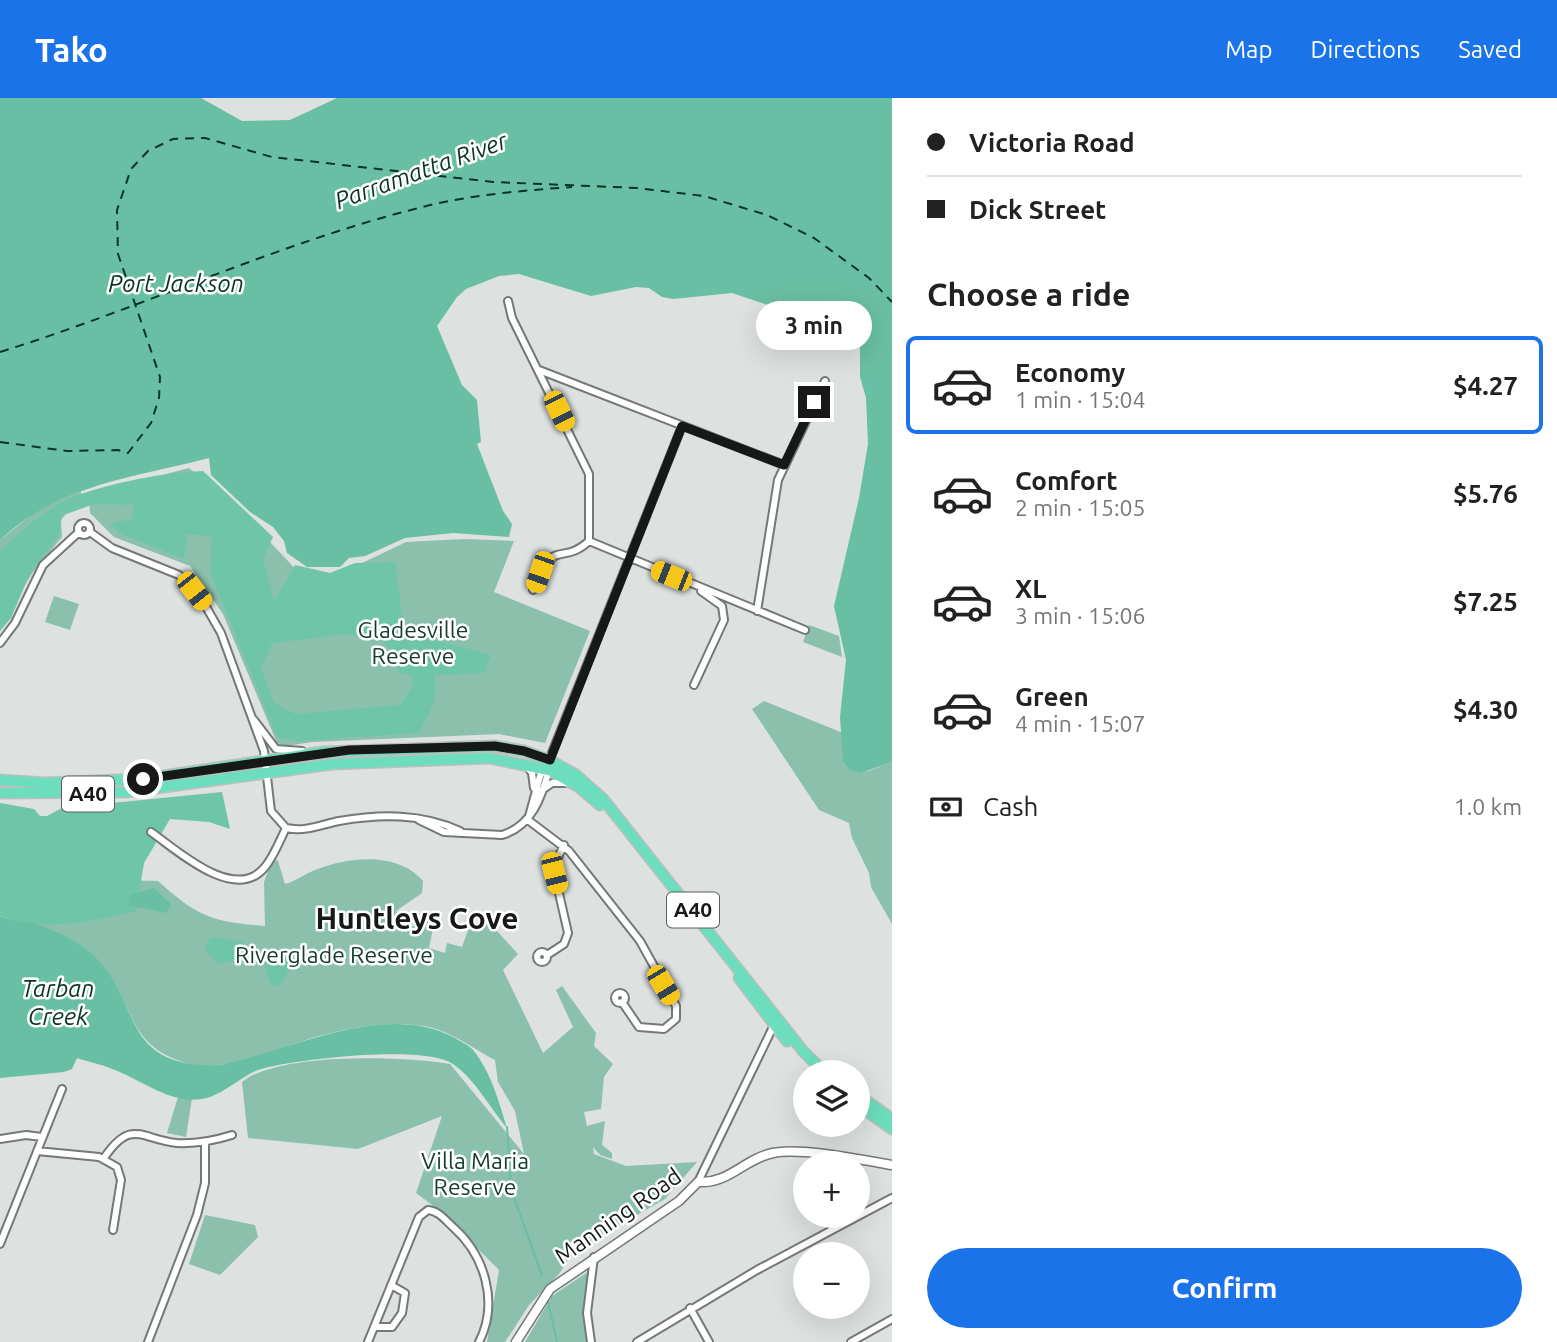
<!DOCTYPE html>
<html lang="en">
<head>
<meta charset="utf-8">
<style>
  :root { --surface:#fff; --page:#f6f6f6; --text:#222; --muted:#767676; --line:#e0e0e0; --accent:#1a73e8 }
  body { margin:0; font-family:Ubuntu,sans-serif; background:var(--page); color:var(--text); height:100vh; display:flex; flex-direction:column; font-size:26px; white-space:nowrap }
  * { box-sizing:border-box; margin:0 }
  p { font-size:23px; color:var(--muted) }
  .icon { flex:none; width:38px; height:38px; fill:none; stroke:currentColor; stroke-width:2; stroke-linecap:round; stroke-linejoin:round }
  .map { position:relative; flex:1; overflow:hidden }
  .side { display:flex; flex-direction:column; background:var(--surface); width:665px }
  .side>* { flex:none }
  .hud { display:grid; align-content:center; height:154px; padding:0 35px; background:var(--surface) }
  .tools { position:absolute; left:793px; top:962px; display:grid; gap:14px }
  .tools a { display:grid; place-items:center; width:77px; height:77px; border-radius:50%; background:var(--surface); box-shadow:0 7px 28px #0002; font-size:35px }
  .end { position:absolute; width:32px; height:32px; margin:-16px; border:9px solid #171818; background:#fff; box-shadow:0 0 0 4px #fff }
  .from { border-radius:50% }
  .bubble { position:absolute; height:49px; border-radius:24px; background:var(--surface); box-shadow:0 7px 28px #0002; font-size:23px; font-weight:700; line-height:49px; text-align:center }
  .car { position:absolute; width:21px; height:42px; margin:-21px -10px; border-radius:9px; box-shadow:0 0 5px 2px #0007; background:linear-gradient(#f5c518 24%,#345 0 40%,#f5c518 0 76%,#345 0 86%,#f5c518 0) }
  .hud b { display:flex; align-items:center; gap:24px; height:66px; font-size:26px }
  .hud b+b { border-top:2px solid var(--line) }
  .hud i { width:18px; height:18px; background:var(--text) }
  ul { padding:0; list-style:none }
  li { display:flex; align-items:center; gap:21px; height:98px; margin:0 14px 10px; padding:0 21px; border:4px solid transparent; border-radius:10px }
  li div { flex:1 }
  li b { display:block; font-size:26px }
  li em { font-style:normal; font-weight:700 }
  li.current { border-color:var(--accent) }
  li>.icon { width:63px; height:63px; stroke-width:1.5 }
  h2 { padding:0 35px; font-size:32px; line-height:84px }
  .pay { display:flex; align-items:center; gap:18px; height:77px; padding:0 35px; font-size:26px }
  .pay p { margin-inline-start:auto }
  .action { display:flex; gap:14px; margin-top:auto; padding:14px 35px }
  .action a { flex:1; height:80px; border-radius:42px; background:var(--accent); color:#fff; font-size:28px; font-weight:700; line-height:80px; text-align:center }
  header { display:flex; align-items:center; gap:42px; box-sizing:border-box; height:98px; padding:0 35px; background:var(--accent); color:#fff }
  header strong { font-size:33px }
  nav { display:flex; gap:38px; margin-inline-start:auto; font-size:24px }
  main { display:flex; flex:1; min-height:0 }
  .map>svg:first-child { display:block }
  .green { fill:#8bc0ad }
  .forest { fill:#6ec5a8; fill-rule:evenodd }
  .water { fill:#69bfa3 }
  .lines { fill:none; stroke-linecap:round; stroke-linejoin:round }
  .stream { stroke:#69bfa3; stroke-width:2 }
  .ferry { stroke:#0a3428; stroke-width:2; stroke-dasharray:9 7; stroke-linecap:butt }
  .minor-casing { stroke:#747876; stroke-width:10 }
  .tertiary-casing { stroke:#747876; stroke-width:11 }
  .trunk-casing { stroke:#bebebe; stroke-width:13 }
  .minor { stroke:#fff; stroke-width:6 }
  .tertiary { stroke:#fff; stroke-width:8 }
  .trunk { stroke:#6cdebe; stroke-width:10 }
  .route { stroke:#171818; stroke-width:9 }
  .labels { text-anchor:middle; stroke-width:5; stroke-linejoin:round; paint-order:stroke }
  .shield { fill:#fff; stroke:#5d5d5d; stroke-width:2 }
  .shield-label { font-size:21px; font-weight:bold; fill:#171818 }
  .park-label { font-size:23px; fill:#143c30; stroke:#fff }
  .street-label { font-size:23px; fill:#171818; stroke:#fff }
  .water-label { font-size:24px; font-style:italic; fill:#0a3428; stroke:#fff }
  .district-label { font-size:30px; font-weight:bold; fill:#171818; stroke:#fff }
</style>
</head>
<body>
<header>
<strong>Tako</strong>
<nav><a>Map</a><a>Directions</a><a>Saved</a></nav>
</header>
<main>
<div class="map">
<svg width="892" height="1244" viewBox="0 0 892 1244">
  <rect width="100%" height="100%" fill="#dde1e0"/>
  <path class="green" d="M189 370 237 409 304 480 333 479 406 444 465 441 514 443 494 494 590 533 545 645 499 636 312 644 286 648 277 645 223 516 190 468 114 439 90 415 89 396Z
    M81 393V409L69 412 61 422 62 439 33 474 0 528V442L41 409Z
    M54 498 79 506 70 532 45 524Z
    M809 527 839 538 842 559 803 544Z
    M764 603 843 635V664C857 683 874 670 892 664V826L871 789 869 775 852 740 849 725 819 712 752 611Z
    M273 760 278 763 285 786C297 783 304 776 315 772 349 759 397 753 423 783L422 795 396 813 410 830 431 817 435 821 429 850 445 855 447 845 462 849 468 832 488 823 518 856 503 872 543 955 573 929 556 892 562 888 596 935 594 948 613 966 604 979 601 1011 584 1014 587 1028 605 1023 602 1047 612 1055V1061L600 1057 593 1049 594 1056 626 1068 697 1064 665 1101 574 1153 559 1176 529 1207 505 1244H487L499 1172 439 1112 416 1095 442 1018 358 1051 248 1040 242 984C279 954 404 958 450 966L524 1056 515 1013 498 984 495 962C472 950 448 931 423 928 387 922 346 930 312 940 272 952 225 977 183 964 125 946 134 902 100 865 86 850 60 840 42 829L31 827 32 823 117 782 158 783C198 819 212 824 265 828L264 784Z
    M178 999 192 1000 186 1039 167 1035Z
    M205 1117 255 1127 258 1139 220 1177 189 1166Z
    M592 1171 582 1216 587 1244H525L552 1198Z"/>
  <path class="forest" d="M203 373 273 439 263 461 274 503 295 467 330 475 355 465 395 464 404 534 491 557 484 575 435 577 434 605 419 635 296 643 277 639 210 474 212 438 187 436 184 461 119 435 111 426 132 421 134 407 94 406 61 418 59 438 31 473 11 520 0 533V453C21 433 48 409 75 398 115 384 161 375 203 373ZM347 536 383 543 396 560 399 575 413 577 412 589 401 607 295 616 274 605 261 571 272 545Z
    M222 694 230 731 209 724 170 721 144 765 136 813C95 823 41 835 0 818V705L34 711 40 718H47L62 710Z
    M213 839 243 844 245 858 219 866 205 853 208 842Z
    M279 857 290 862V870L279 888 286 891 271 886 265 871V862L274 861Z"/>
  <path class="water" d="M0 0H201L242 23 290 22 337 0H892V664L861 675 850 672 843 664 840 619 846 562 834 508 859 400 868 346 866 300 860 279V238L837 239 812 233 774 209 732 195 673 201 662 199 649 190 636 189 591 198 519 176 499 178 466 191 457 199 437 228 462 287 477 302 481 344 477 346 503 413 512 426 509 439 453 435 405 440 365 458 349 460 340 469H307L287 455 284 443 273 429 250 414 211 377 209 360C134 380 61 385 0 442Z
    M154 790 171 806 166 815 128 807 130 797Z
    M0 818C11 823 21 823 31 825 49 829 76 842 92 856 144 903 117 971 221 967 292 952 385 902 455 940 461 944 469 947 473 952 491 974 499 1004 507 1030 490 1010 475 981 453 966 425 946 291 961 258 972 240 979 222 998 202 1001 169 1006 141 981 112 971 101 966 89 964 77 960L72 971 64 974 0 980Z"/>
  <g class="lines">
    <path class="stream" d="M507 1029 511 1091 542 1177
      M548 1204 557 1244"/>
    <path class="ferry" d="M0 254C148 208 288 140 439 105 483 96 528 92 572 89
      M0 344 67 353 118 352 128 355 151 325 159 300 160 279 118 156 117 112 131 71 148 53 173 41 205 40 272 59 493 84 637 90 704 98 767 117 814 140 869 180 892 204"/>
    <g class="minor-casing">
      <path id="minor" d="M508 203 512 220 589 376V443
        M539 272 784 367
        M78 431a6 6 0 1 1 12 0a6 6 0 1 1-12 0Z
        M90 434 112 450 179 477 205 507 221 535 264 653 271 713 286 730C306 734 320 727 339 723 380 716 422 715 460 733
        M589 443 805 532
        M533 492C553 437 561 469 589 443
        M757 513 778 382 825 283
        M0 545 15 525 43 467 79 434
        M694 587 724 522 722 508 701 493
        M254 622 276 651 302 653
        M527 668 532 675 534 690
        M542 692 552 685H567
        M419 722 444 734 502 737C532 728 542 699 549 671
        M528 722 540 678 549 662 682 328
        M528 722 569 753 640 843 676 908V921L664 931 639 929 622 904
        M151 734C177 752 235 806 265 769 274 758 280 742 286 730
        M537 859a5 5 0 1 1 10 0a5 5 0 1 1-10 0Z
        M547 857 564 846 568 835 553 769 564 747
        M615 900a5 5 0 1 1 10 0a5 5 0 1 1-10 0Z
        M0 1041 26 1037 42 1039
        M37 1053 99 1059 117 1069 121 1082 113 1132
        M104 1060C132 1019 142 1042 177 1045 197 1046 213 1043 232 1037
        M698 1084 774 927
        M0 1146 62 991
        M690 1210 709 1244
        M374 1229H392L402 1215 405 1195 391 1187
        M148 1244 197 1117 205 1085V1045
        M368 1244 419 1119 428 1112C439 1113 445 1122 454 1130 485 1158 499 1205 479 1244
        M591 1244 587 1215 594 1159
        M637 1244 757 1172 892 1100
        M851 1244 892 1221"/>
    </g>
    <g class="tertiary-casing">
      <path id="tertiary" d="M516 1244 550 1191 679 1103 698 1084C729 1086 744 1061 773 1055 800 1049 863 1062 892 1067"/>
    </g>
    <g class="trunk-casing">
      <path id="trunk" d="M0 682 45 685 143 681 323 654 495 648 524 653 549 662 576 677 603 701 803 953 825 975
        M0 695 126 694 332 666 489 660 549 672 579 689 600 707
        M739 880 787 943
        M858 997 892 1021
        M858 1007 892 1031"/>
    </g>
    <use href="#minor" class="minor"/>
    <use href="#tertiary" class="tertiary"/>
    <use href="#trunk" class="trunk"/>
  </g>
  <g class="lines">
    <path class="route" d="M143 681 349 652 495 648 524 653 550 662 682 328 784 367 814 304"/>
  </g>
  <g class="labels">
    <g class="shield">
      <rect x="62" y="678.5" width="52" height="35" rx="5"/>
      <rect x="667" y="794.5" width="52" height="35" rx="5"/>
    </g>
    <g class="shield-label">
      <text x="88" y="703">A40</text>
      <text x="693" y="819">A40</text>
    </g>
    <g class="park-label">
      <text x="413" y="540">Gladesville<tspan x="413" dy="26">Reserve</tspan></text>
      <text x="334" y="865">Riverglade Reserve</text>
      <text x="475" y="1071">Villa Maria<tspan x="475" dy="26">Reserve</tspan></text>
    </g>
    <g class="street-label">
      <text transform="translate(618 1118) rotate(-35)" y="8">Manning Road</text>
    </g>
    <g class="water-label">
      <text transform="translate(421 73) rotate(-20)" y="8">Parramatta River</text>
      <text x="176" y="194">Port Jackson</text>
      <text x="58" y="899">Tarban<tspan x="58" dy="28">Creek</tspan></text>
    </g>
    <g class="district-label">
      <text x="417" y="831">Huntleys Cove</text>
    </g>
  </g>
</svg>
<div class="tools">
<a><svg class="icon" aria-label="layers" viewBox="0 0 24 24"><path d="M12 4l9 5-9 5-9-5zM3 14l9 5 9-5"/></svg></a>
<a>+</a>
<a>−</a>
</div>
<i class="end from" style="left:143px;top:681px"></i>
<i class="end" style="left:814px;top:304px"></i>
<div class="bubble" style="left:756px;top:203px;width:116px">3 min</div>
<i class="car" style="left:559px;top:313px;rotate:154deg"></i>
<i class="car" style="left:540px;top:474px;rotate:199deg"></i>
<i class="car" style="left:671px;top:478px;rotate:292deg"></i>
<i class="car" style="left:194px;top:493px;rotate:142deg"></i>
<i class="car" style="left:554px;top:775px;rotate:166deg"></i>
<i class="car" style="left:663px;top:887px;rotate:149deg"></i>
</div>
<section class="side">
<div class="hud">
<b><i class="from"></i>Victoria Road</b>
<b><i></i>Dick Street</b>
</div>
<h2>Choose a ride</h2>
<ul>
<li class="current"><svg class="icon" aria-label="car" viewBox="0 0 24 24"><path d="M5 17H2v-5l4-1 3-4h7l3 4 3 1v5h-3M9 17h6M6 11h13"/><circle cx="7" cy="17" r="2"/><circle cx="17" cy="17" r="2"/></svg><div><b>Economy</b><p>1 min · 15:04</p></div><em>$4.27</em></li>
<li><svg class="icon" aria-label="car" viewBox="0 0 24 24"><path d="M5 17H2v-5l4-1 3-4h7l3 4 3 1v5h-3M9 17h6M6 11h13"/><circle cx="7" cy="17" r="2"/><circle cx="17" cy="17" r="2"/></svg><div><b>Comfort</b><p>2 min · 15:05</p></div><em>$5.76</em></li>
<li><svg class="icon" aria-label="car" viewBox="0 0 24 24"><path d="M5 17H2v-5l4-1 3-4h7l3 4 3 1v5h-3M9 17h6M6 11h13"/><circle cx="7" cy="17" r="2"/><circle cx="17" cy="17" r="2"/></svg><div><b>XL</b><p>3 min · 15:06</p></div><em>$7.25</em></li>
<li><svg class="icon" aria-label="car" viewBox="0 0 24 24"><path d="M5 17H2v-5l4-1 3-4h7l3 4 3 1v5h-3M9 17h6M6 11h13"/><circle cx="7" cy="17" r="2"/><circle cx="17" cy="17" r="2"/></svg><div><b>Green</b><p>4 min · 15:07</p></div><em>$4.30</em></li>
</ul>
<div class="pay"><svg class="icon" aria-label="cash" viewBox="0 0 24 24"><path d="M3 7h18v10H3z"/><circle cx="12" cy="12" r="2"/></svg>Cash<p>1.0 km</p></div>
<div class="action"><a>Confirm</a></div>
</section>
</main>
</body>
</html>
